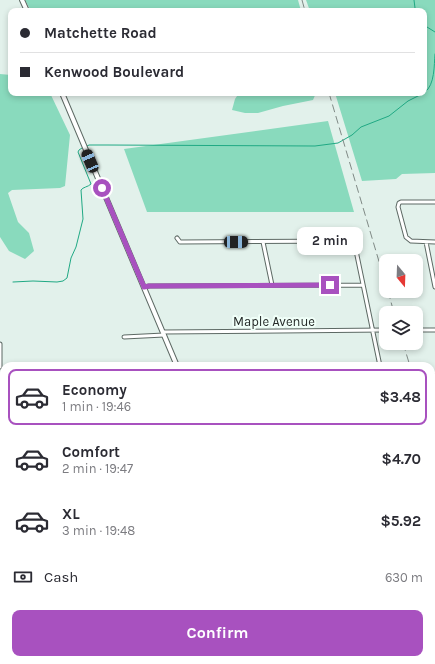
<!DOCTYPE html>
<html lang="en">
<head>
<meta charset="utf-8">
<style>
  :root { --surface:#fff; --page:#f2f2f3; --text:#2b2b33; --muted:#7c7c81; --line:#e1e1e2; --accent:#a851bf }
  body { margin:0; font-family:Karla,sans-serif; background:var(--page); color:var(--text); height:100vh; display:flex; flex-direction:column; font-size:15px; white-space:nowrap }
  * { box-sizing:border-box; margin:0 }
  p { font-size:13px; color:var(--muted) }
  .icon { flex:none; width:22px; height:22px; fill:none; stroke:currentColor; stroke-width:2; stroke-linecap:round; stroke-linejoin:round }
  .map { position:relative; flex:1; overflow:hidden }
  .side { position:absolute; left:0px; top:362px; width:435px; height:302px; display:flex; flex-direction:column; background:var(--surface); border-radius:12px 12px 0 0; box-shadow:0 2px 6px #0003 }
  .side>* { flex:none }
  .top-card { position:absolute; left:8px; top:8px; width:419px; height:88px; border-radius:8px; box-shadow:0 2px 6px #0003; display:grid; align-content:center; height:88px; padding:0 12px; background:var(--surface) }
  .needle { width:26px; rotate:161deg }
  .controls { position:absolute; left:379px; top:254px; display:grid; gap:8px }
  .controls a { display:grid; place-items:center; width:44px; height:44px; border-radius:8px; background:var(--surface); box-shadow:0 2px 6px #0003; font-size:20px }
  .end { position:absolute; width:18px; height:18px; margin:-9px; border:5px solid #a851bf; background:#fff; box-shadow:0 0 0 2px #fff }
  .from { border-radius:50% }
  .bubble { position:absolute; height:28px; border-radius:8px; background:var(--surface); box-shadow:0 2px 6px #0003; font-size:13px; font-weight:700; line-height:28px; text-align:center }
  .car { position:absolute; width:12px; height:24px; margin:-12px -6px; border-radius:5px; box-shadow:0 0 3px 1px #0007; background:linear-gradient(#222 24%,#8ab4d8 0 40%,#222 0 76%,#8ab4d8 0 86%,#222 0) }
  .top-card b { display:flex; align-items:center; gap:14px; height:38px; font-size:15px }
  .top-card b+b { border-top:1px solid var(--line) }
  .top-card i { width:10px; height:10px; background:var(--text) }
  ul { padding:7px 0 0; list-style:none }
  li { display:flex; align-items:center; gap:12px; height:56px; margin:0 8px 6px; padding:0 4px; border:2px solid transparent; border-radius:8px }
  li div { flex:1 }
  li b { display:block; font-size:15px }
  li em { font-style:normal; font-weight:700 }
  li.on { border-color:var(--accent) }
  li>.icon { width:36px; height:36px; stroke-width:1.5 }
  .pay { display:flex; align-items:center; gap:10px; height:44px; padding:0 12px; font-size:15px }
  .pay p { margin-inline-start:auto }
  .primary-button { display:flex; gap:8px; margin-top:auto; padding:8px 12px }
  .primary-button a { flex:1; height:46px; border-radius:8px; background:var(--accent); color:#fff; font-size:16px; font-weight:700; line-height:46px; text-align:center }
  .map>svg:first-child { display:block }
  .green { fill:#89dabd }
  .lines { fill:none; stroke-linecap:round; stroke-linejoin:round }
  .stream { stroke:#20a984; stroke-width:1 }
  .street-casing { stroke:#5d6964; stroke-width:5 }
  .secondary-casing { stroke:#5d6964; stroke-width:6 }
  .street { stroke:#fff; stroke-width:3 }
  .secondary { stroke:#fff; stroke-width:4 }
  .rail { stroke:#808a86; stroke-width:1; stroke-dasharray:8 4; stroke-linecap:butt }
  .route { stroke:#a851bf; stroke-width:5 }
  .labels { text-anchor:middle; stroke-width:4; stroke-linejoin:round; paint-order:stroke }
  .street-label { font-size:13px; fill:#252a28; stroke:#f0fff8 }
</style>
</head>
<body>
<div class="map">
<svg width="435" height="664" viewBox="0 0 435 664">
  <rect width="100%" height="100%" fill="#e2f1eb"/>
  <path class="green" d="M25 0H298L301 11H31Z
    M306 0H435V173L402 174 396 179 362 181 335 93H424V11H310Z
    M0 74 11 75V93H50L70 135 65 186 60 188 12 190 8 193 18 222 29 233 34 251 25 259 9 251 0 237Z
    M239 93H316L313 100 283 106 258 113H245L232 110 235 99Z
    M328 121 354 212H147L124 149Z
    M0 407H4V496H0Z
    M431 552H435V664H306L305 660H431Z"/>
  <g class="lines">
    <path class="stream" d="M414 0 415 8 416 11
      M427 27 435 32
      M425 92C435 85 434 65 435 54
      M85 147 89 145H107L315 146 338 143 352 135 361 127 389 116 408 101 424 93
      M13 282 33 281 57 282 63 281 67 278 71 258 76 247 83 219 81 190C83 187 88 187 91 184L78 152 79 150 82 148
      M399 660 401 664"/>
    <g class="street-casing">
      <path id="street" d="M435 202H401L399 203 398 207 406 237 411 241 435 242
        M177 238 180 242 354 241 380 366
        M263 242 272 285
        M426 242 435 287
        M144 287 149 286 363 285
        M416 330H435
        M163 332 386 330
        M124 337 164 335
        M0 344V367
        M431 532H435
        M0 535H4
        M62 662V660"/>
    </g>
    <g class="secondary-casing">
      <path id="secondary" d="M22 0 27 11
        M62 93 177 366
        M431 376H435
        M0 379 4 378
        M275 660 277 664"/>
    </g>
    <use href="#street" class="street"/>
    <use href="#secondary" class="secondary"/>
    <path class="rail" d="M302 0 305 11
      M329 93 386 285
      M388 291 394 313
      M403 343 410 366
      M431 437 435 450"/>
  </g>
  <g class="lines">
    <path class="route" d="M102 188 144 287 149 286 330 285"/>
  </g>
  <g class="labels">
    <g class="street-label">
      <text x="274" y="326">Maple Avenue</text>
    </g>
  </g>
</svg>
<div class="controls">
<a><svg class="needle" viewBox="-14 -14 28 28"><path d="M0-13l5 13h-10z" fill="#e53935"/><path d="M0 13l5-13h-10z" fill="#7c7c81"/></svg></a>
<a><svg class="icon" aria-label="layers" viewBox="0 0 24 24"><path d="M12 4l9 5-9 5-9-5zM3 14l9 5 9-5"/></svg></a>
</div>
<i class="end from" style="left:102px;top:188px"></i>
<i class="end" style="left:330px;top:285px"></i>
<div class="bubble" style="left:297px;top:227px;width:66px">2 min</div>
<i class="car" style="left:90px;top:161px;rotate:337deg"></i>
<i class="car" style="left:236px;top:242px;rotate:90deg"></i>
<div class="top-card">
<b><i class="from"></i>Matchette Road</b>
<b><i></i>Kenwood Boulevard</b>
</div>
<section class="side">
<ul>
<li class="on"><svg class="icon" aria-label="car" viewBox="0 0 24 24"><path d="M5 17H2v-5l4-1 3-4h7l3 4 3 1v5h-3M9 17h6M6 11h13"/><circle cx="7" cy="17" r="2"/><circle cx="17" cy="17" r="2"/></svg><div><b>Economy</b><p>1 min · 19:46</p></div><em>$3.48</em></li>
<li><svg class="icon" aria-label="car" viewBox="0 0 24 24"><path d="M5 17H2v-5l4-1 3-4h7l3 4 3 1v5h-3M9 17h6M6 11h13"/><circle cx="7" cy="17" r="2"/><circle cx="17" cy="17" r="2"/></svg><div><b>Comfort</b><p>2 min · 19:47</p></div><em>$4.70</em></li>
<li><svg class="icon" aria-label="car" viewBox="0 0 24 24"><path d="M5 17H2v-5l4-1 3-4h7l3 4 3 1v5h-3M9 17h6M6 11h13"/><circle cx="7" cy="17" r="2"/><circle cx="17" cy="17" r="2"/></svg><div><b>XL</b><p>3 min · 19:48</p></div><em>$5.92</em></li>
</ul>
<div class="pay"><svg class="icon" aria-label="cash" viewBox="0 0 24 24"><path d="M3 7h18v10H3z"/><circle cx="12" cy="12" r="2"/></svg>Cash<p>630 m</p></div>
<div class="primary-button"><a>Confirm</a></div>
</section>
</div>
</body>
</html>
